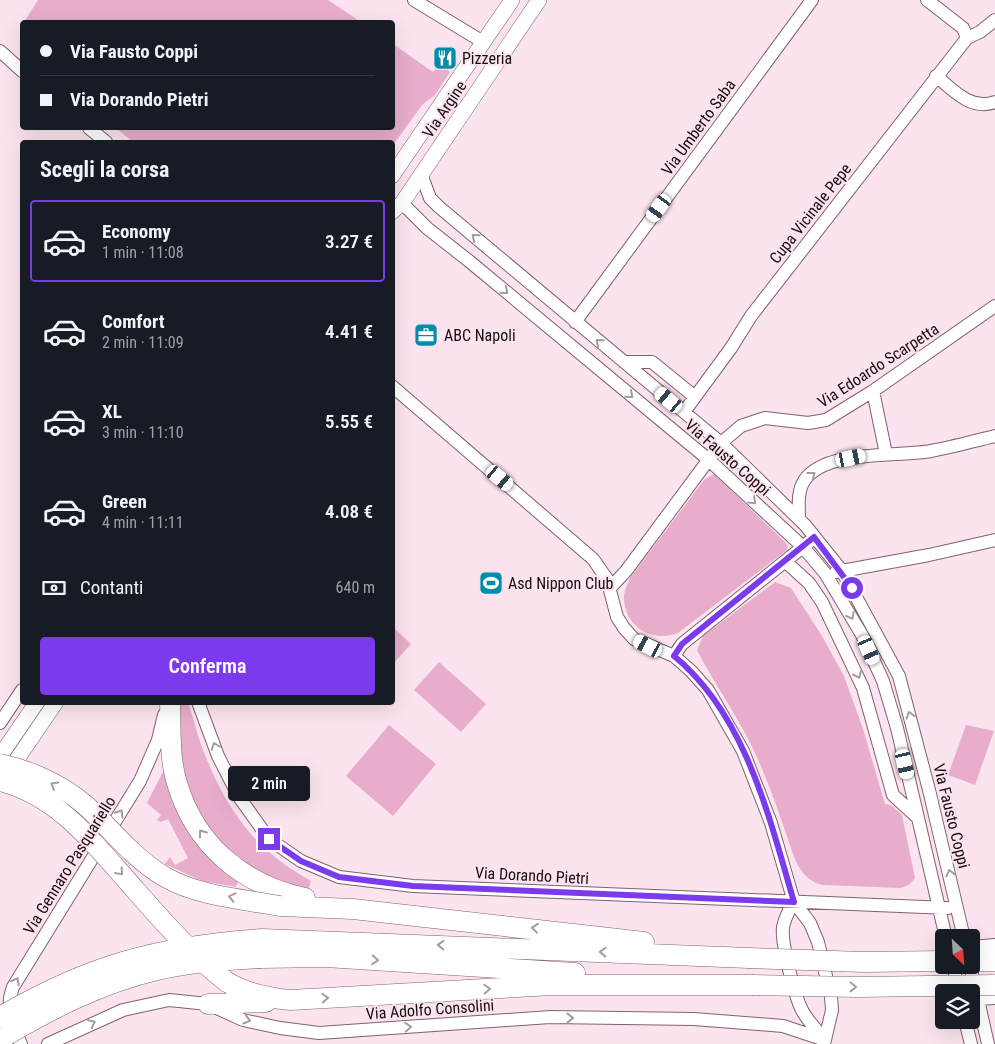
<!DOCTYPE html>
<html lang="it">
<head>
<meta charset="utf-8">
<style>
  :root { --surface:#171b24; --page:#20242c; --text:#f1f3f6; --muted:#9ea1a6; --line:#363941; --accent:#7c3aed }
  body { margin:0; font-family:"Roboto Condensed",sans-serif; background:var(--page); color:var(--text); height:100vh; display:flex; flex-direction:column; font-size:19px; white-space:nowrap }
  * { box-sizing:border-box; margin:0 }
  p { font-size:16px; color:var(--muted) }
  .icon { flex:none; width:28px; height:28px; fill:none; stroke:currentColor; stroke-width:2; stroke-linecap:round; stroke-linejoin:round }
  .map { position:relative; flex:1; overflow:hidden }
  .drawer { position:absolute; left:20px; top:140px; width:375px; height:565px; display:flex; flex-direction:column; background:var(--surface); border-radius:5px; box-shadow:0 5px 20px #0002 }
  .drawer>* { flex:none }
  .hud { position:absolute; left:20px; top:20px; width:375px; height:110px; border-radius:5px; box-shadow:0 5px 20px #0002; display:grid; align-content:center; height:110px; padding:0 20px; background:var(--surface) }
  .needle { width:32px; rotate:155deg }
  .tools { position:absolute; left:935px; top:929px; display:grid; gap:10px }
  .tools a { display:grid; place-items:center; width:45px; height:45px; border-radius:5px; background:var(--surface); box-shadow:0 5px 20px #0002; font-size:25px }
  .end { position:absolute; width:22px; height:22px; margin:-11px; border:6px solid #7c3aed; background:#fff; box-shadow:0 0 0 2px #fff }
  .from { border-radius:50% }
  .bubble { position:absolute; height:35px; border-radius:5px; background:var(--surface); box-shadow:0 5px 20px #0002; font-size:16px; font-weight:600; line-height:35px; text-align:center }
  .car { position:absolute; width:15px; height:30px; margin:-15px -8px; border-radius:6px; box-shadow:0 0 4px 1px #0007; background:linear-gradient(#fff 24%,#345 0 40%,#fff 0 76%,#345 0 86%,#fff 0) }
  .hud b { display:flex; align-items:center; gap:18px; height:48px; font-size:19px }
  .hud b+b { border-top:1px solid var(--line) }
  .hud i { width:12px; height:12px; background:var(--text) }
  ul { padding:0; list-style:none }
  li { display:flex; align-items:center; gap:15px; height:82px; margin:0 10px 8px; padding:0 10px; border:2px solid transparent; border-radius:5px }
  li div { flex:1 }
  li b { display:block; font-size:19px }
  li em { font-style:normal; font-weight:600 }
  li.active { border-color:var(--accent) }
  li>.icon { width:45px; height:45px; stroke-width:1.5 }
  h2 { padding:0 20px; font-size:22px; line-height:60px }
  .pay { display:flex; align-items:center; gap:12px; height:55px; padding:0 20px; font-size:19px }
  .pay p { margin-inline-start:auto }
  .cta { display:flex; gap:10px; margin-top:auto; padding:10px 20px }
  .cta a { flex:1; height:58px; border-radius:5px; background:var(--accent); color:#fff; font-size:20px; font-weight:600; line-height:58px; text-align:center }
  .map>svg:first-child { display:block }
  .green { fill:#e8adca }
  .lines { fill:none; stroke-linecap:round; stroke-linejoin:round }
  .minor-casing { stroke:#816071; stroke-width:14 }
  .tertiary-casing { stroke:#816071; stroke-width:16 }
  .trunk-casing { stroke:#816071; stroke-width:21 }
  .minor { stroke:#fff; stroke-width:12 }
  .tertiary { stroke:#fff; stroke-width:15 }
  .trunk { stroke:#fff; stroke-width:20 }
  .trunk-bridge-casing { stroke:#816071; stroke-width:21; stroke-linecap:butt }
  .trunk-bridge { stroke:#fff; stroke-width:20 }
  .oneway { stroke:#a29da0 }
  .route { stroke:#7c3aed; stroke-width:6 }
  .labels { text-anchor:middle; stroke-width:4; stroke-linejoin:round; paint-order:stroke }
  .poi-label { font-size:16px; fill:#170b11; stroke:#fbe4ef; text-anchor:start }
  .street-label { font-size:16px; fill:#170b11; stroke:#fbe4ef }
</style>
</head>
<body>
<div class="map">
<svg width="995" height="1044" viewBox="0 0 995 1044">
  <rect width="100%" height="100%" fill="#fbe4ef"/>
  <path class="green" d="M38 0H328L361 22H24Z
    M393 44 433 72 439 64 450 72 435 95 423 104 393 145 392 142H133L116 128H392Z
    M714 474 785 542 788 546 787 550 678 633C652 643 624 627 624 597 624 591 628 584 630 578L704 480Z
    M775 582 791 588 822 636 844 676 863 729 885 804 891 805 902 815 915 878 909 885 901 888 823 885C807 882 798 868 793 854 778 810 764 766 741 726 727 700 710 676 697 650L703 636Z
    M393 627 411 644 393 664Z
    M439 662 486 704 461 732 414 690Z
    M178 703H188C194 718 197 735 203 750 226 810 255 850 311 881L308 892 268 878 224 847 208 828 188 789 182 763Z
    M389 725 436 764 393 816 346 776Z
    M966 725 994 731 975 785 948 775Z
    M167 764 221 869 238 882 236 887 202 881 165 864 170 857 175 865 188 858 168 819 160 822 157 820 161 815 147 803Z"/>
  <g class="lines">
    <g class="minor-casing">
      <path id="minor" d="M414 0 483 42
        M927 0 963 28 967 38
        M967 38 980 32 995 20
        M0 51 22 71
        M936 76C953 90 971 111 995 102
        M89 128 106 142
        M421 174 430 198 439 207 721 443 805 525 842 571 899 676 929 790 964 938
        M402 203 427 228 469 261 709 460 803 547 825 573 862 635 883 681 897 728 946 938
        M575 322 812 0
        M624 362H652L695 397
        M392 386 593 559 607 579 617 617 624 628 634 639 674 656 691 671 708 690 743 751 771 823 794 902 810 923 818 942 831 997 832 1010 825 1040
        M873 391 886 454
        M684 412 731 348 751 316 967 38
        M799 519C799 507 797 492 804 481 824 449 899 457 931 451 953 447 974 441 995 436
        M786 562 809 583 822 602 863 688 893 795 917 817
        M836 572 929 555 995 540
        M610 588 626 571 721 443 741 426 765 418 808 423 826 420 873 391 995 306
        M674 656 682 644 809 542
        M198 702 218 756 239 797 269 839 301 861 339 877 413 886 948 908
        M0 723 22 690
        M794 902C789 910 785 917 783 927 781 943 795 998 803 1012 809 1022 817 1031 825 1039
        M971 947 995 945
        M953 965 959 992
        M970 965 988 1044
        M978 999 995 998
        M965 1020 971 1044
        M21 1044C12 1024 5 1008 13 987L140 781 158 740 164 715
        M48 1044 123 1010 169 1000 208 1004 243 1020 280 1028 319 1033 550 1017 694 1019 783 1026 825 1040"/>
    </g>
    <g class="tertiary-casing">
      <path id="tertiary" d="M392 176 512 0
        M392 212 402 203 539 0
        M0 756 37 702
        M7 774 56 702"/>
    </g>
    <g class="trunk-casing">
      <path id="trunk" d="M170 702C171 728 169 758 177 783 195 845 243 885 305 898
        M280 906 353 909 644 942
        M262 939 749 958
        M260 958 326 957 575 973
        M971 961H995
        M227 982C247 994 268 998 291 1000L552 985H752
        M208 1004 266 1002"/>
    </g>
    <use href="#minor" class="minor"/>
    <use href="#tertiary" class="tertiary"/>
    <use href="#trunk" class="trunk"/>
    <g class="trunk-bridge-casing">
      <path id="trunk-bridge" d="M0 764C35 771 72 790 97 816 118 838 138 861 165 877 198 896 242 899 280 906
        M0 781C58 796 92 841 130 884 160 918 191 954 227 982
        M749 958 863 962 944 961
        M752 985 859 987 995 985
        M0 1017C89 965 159 946 262 939
        M0 1039C49 1010 101 983 157 970 191 962 226 960 260 958"/>
    </g>
    <use href="#trunk-bridge" class="trunk-bridge"/>
  </g>
  <defs><path id="oneway-chevron" d="M-2-3.5L2.5 0L-2 3.5" fill="none" stroke-width="1.6" stroke-linecap="round" stroke-linejoin="round" transform="scale(1.25)"/></defs>
  <g class="oneway">
    <use href="#oneway-chevron" transform="translate(475 237) rotate(-140)"/>
    <use href="#oneway-chevron" transform="translate(505 291) rotate(40)"/>
    <use href="#oneway-chevron" transform="translate(599 342) rotate(-140)"/>
    <use href="#oneway-chevron" transform="translate(630 395) rotate(40)"/>
    <use href="#oneway-chevron" transform="translate(812 475) rotate(-38)"/>
    <use href="#oneway-chevron" transform="translate(753 501) rotate(43)"/>
    <use href="#oneway-chevron" transform="translate(851 616) rotate(61)"/>
    <use href="#oneway-chevron" transform="translate(858 675) rotate(66)"/>
    <use href="#oneway-chevron" transform="translate(910 715) rotate(-106)"/>
    <use href="#oneway-chevron" transform="translate(215 746) rotate(-111)"/>
    <use href="#oneway-chevron" transform="translate(54 785) rotate(-150)"/>
    <use href="#oneway-chevron" transform="translate(120 813) rotate(-58)"/>
    <use href="#oneway-chevron" transform="translate(202 833) rotate(-126)"/>
    <use href="#oneway-chevron" transform="translate(120 872) rotate(49)"/>
    <use href="#oneway-chevron" transform="translate(950 873) rotate(-103)"/>
    <use href="#oneway-chevron" transform="translate(232 897) rotate(-167)"/>
    <use href="#oneway-chevron" transform="translate(535 928) rotate(-174)"/>
    <use href="#oneway-chevron" transform="translate(441 945) rotate(-178)"/>
    <use href="#oneway-chevron" transform="translate(603 952) rotate(-178)"/>
    <use href="#oneway-chevron" transform="translate(375 960) rotate(4)"/>
    <use href="#oneway-chevron" transform="translate(16 981) rotate(-61)"/>
    <use href="#oneway-chevron" transform="translate(853 987) rotate(1)"/>
    <use href="#oneway-chevron" transform="translate(487 989) rotate(-3)"/>
    <use href="#oneway-chevron" transform="translate(325 998) rotate(-3)"/>
    <use href="#oneway-chevron" transform="translate(570 1018)"/>
    <use href="#oneway-chevron" transform="translate(247 1020) rotate(16)"/>
    <use href="#oneway-chevron" transform="translate(92 1023) rotate(-26)"/>
    <use href="#oneway-chevron" transform="translate(408 1027) rotate(-4)"/>
  </g>
  <g class="lines">
    <path class="route" d="M269 839 301 861 339 877 413 886 794 902C769 817 746 715 674 656L682 644 814 537 852 588"/>
  </g>
  <defs>
    <g id="restaurant-square" transform="scale(1.25)"><rect x="-9" y="-9" width="18" height="18" rx="4" fill="#028cab" stroke="#fbe4ef"/><path d="M-5-6h1v4h1v-4h1v4h1v-4h1v5L-1.5 .5V6h-2V.5L-5-1ZM5-6V6H3V1.5H1.5Q1.5-4 5-6Z" fill="#fff"/></g>
    <g id="office-square" transform="scale(1.25)"><rect x="-9" y="-9" width="18" height="18" rx="4" fill="#028cab" stroke="#fbe4ef"/><path d="M-6-3h4V-5.5h4V-3h4V5H-6ZM-1-4.5V-3h2v-1.5ZM-6 0V1H6V0Z" fill="#fff"/></g>
    <g id="stadium-square" transform="scale(1.25)"><rect x="-9" y="-9" width="18" height="18" rx="4" fill="#028cab" stroke="#fbe4ef"/><path d="M0-5a6.5 5 0 1 0 0 10a6.5 5 0 1 0 0-10ZM-3.5-1.8h7v3.6h-7Z" fill="#fff"/></g>
  </defs>
  <g fill-rule="evenodd">
    <use href="#restaurant-square" x="445" y="58"/>
    <use href="#office-square" x="426" y="335"/>
    <use href="#stadium-square" x="491" y="583"/>
  </g>
  <g class="labels">
    <g class="poi-label">
      <text x="462" y="64">Pizzeria</text>
      <text x="444" y="341">ABC Napoli</text>
      <text x="508" y="589">Asd Nippon Club</text>
    </g>
    <g class="street-label">
      <text transform="translate(444 109) rotate(-56)" y="6">Via Argine</text>
      <text transform="translate(698 127) rotate(-54)" y="6">Via Umberto Saba</text>
      <text transform="translate(810 213) rotate(-52)" y="6">Cupa Vicinale Pepe</text>
      <text transform="translate(878 365) rotate(-33)" y="6">Via Edoardo Scarpetta</text>
      <text transform="translate(728 457) rotate(41)" y="6">Via Fausto Coppi</text>
      <text transform="translate(952 816) rotate(76)" y="6">Via Fausto Coppi</text>
      <text transform="translate(69 865) rotate(-58)" y="6">Via Gennaro Pasquariello</text>
      <text transform="translate(532 875) rotate(3)" y="6">Via Dorando Pietri</text>
      <text transform="translate(430 1009) rotate(-4)" y="6">Via Adolfo Consolini</text>
    </g>
  </g>
</svg>
<div class="tools">
<a><svg class="needle" viewBox="-14 -14 28 28"><path d="M0-13l5 13h-10z" fill="#e53935"/><path d="M0 13l5-13h-10z" fill="#9ea1a6"/></svg></a>
<a><svg class="icon" aria-label="layers" viewBox="0 0 24 24"><path d="M12 4l9 5-9 5-9-5zM3 14l9 5 9-5"/></svg></a>
</div>
<i class="end from" style="left:852px;top:588px"></i>
<i class="end" style="left:269px;top:839px"></i>
<div class="bubble" style="left:228px;top:766px;width:82px">2 min</div>
<i class="car" style="left:659px;top:208px;rotate:216deg"></i>
<i class="car" style="left:669px;top:400px;rotate:310deg"></i>
<i class="car" style="left:851px;top:458px;rotate:78deg"></i>
<i class="car" style="left:500px;top:478px;rotate:130deg"></i>
<i class="car" style="left:648px;top:646px;rotate:298deg"></i>
<i class="car" style="left:869px;top:650px;rotate:156deg"></i>
<i class="car" style="left:905px;top:764px;rotate:167deg"></i>
<div class="hud">
<b><i class="from"></i>Via Fausto Coppi</b>
<b><i></i>Via Dorando Pietri</b>
</div>
<section class="drawer">
<h2>Scegli la corsa</h2>
<ul>
<li class="active"><svg class="icon" aria-label="car" viewBox="0 0 24 24"><path d="M5 17H2v-5l4-1 3-4h7l3 4 3 1v5h-3M9 17h6M6 11h13"/><circle cx="7" cy="17" r="2"/><circle cx="17" cy="17" r="2"/></svg><div><b>Economy</b><p>1 min · 11:08</p></div><em>3.27 €</em></li>
<li><svg class="icon" aria-label="car" viewBox="0 0 24 24"><path d="M5 17H2v-5l4-1 3-4h7l3 4 3 1v5h-3M9 17h6M6 11h13"/><circle cx="7" cy="17" r="2"/><circle cx="17" cy="17" r="2"/></svg><div><b>Comfort</b><p>2 min · 11:09</p></div><em>4.41 €</em></li>
<li><svg class="icon" aria-label="car" viewBox="0 0 24 24"><path d="M5 17H2v-5l4-1 3-4h7l3 4 3 1v5h-3M9 17h6M6 11h13"/><circle cx="7" cy="17" r="2"/><circle cx="17" cy="17" r="2"/></svg><div><b>XL</b><p>3 min · 11:10</p></div><em>5.55 €</em></li>
<li><svg class="icon" aria-label="car" viewBox="0 0 24 24"><path d="M5 17H2v-5l4-1 3-4h7l3 4 3 1v5h-3M9 17h6M6 11h13"/><circle cx="7" cy="17" r="2"/><circle cx="17" cy="17" r="2"/></svg><div><b>Green</b><p>4 min · 11:11</p></div><em>4.08 €</em></li>
</ul>
<div class="pay"><svg class="icon" aria-label="cash" viewBox="0 0 24 24"><path d="M3 7h18v10H3z"/><circle cx="12" cy="12" r="2"/></svg>Contanti<p>640 m</p></div>
<div class="cta"><a>Conferma</a></div>
</section>
</div>
</body>
</html>
